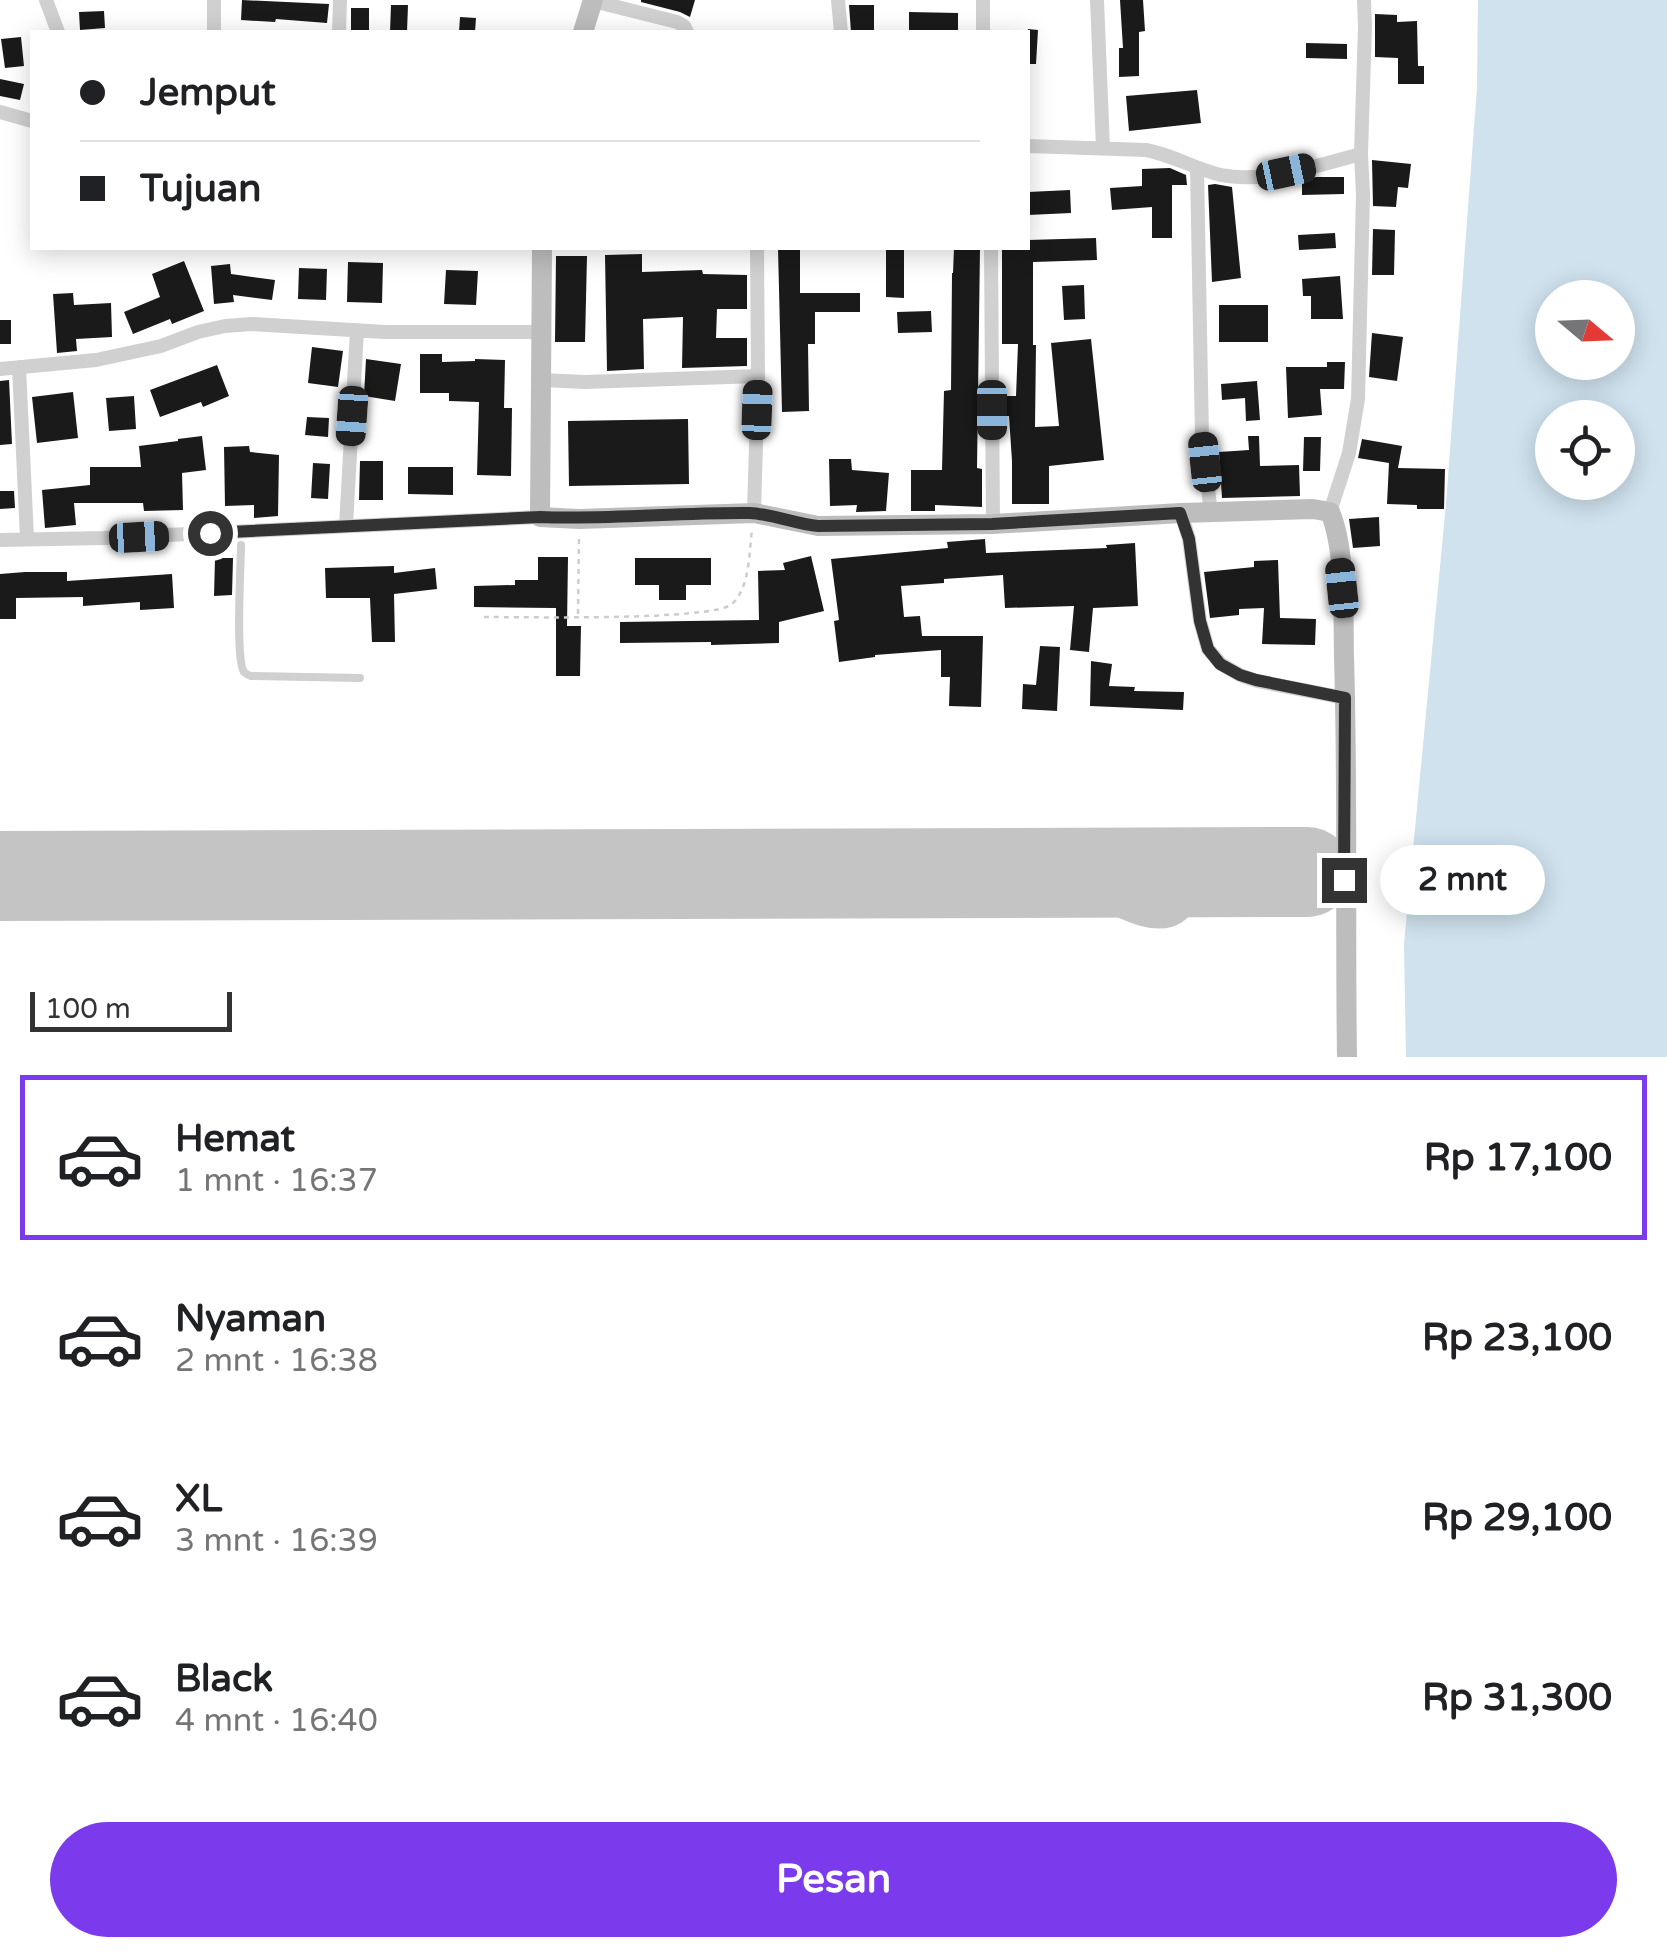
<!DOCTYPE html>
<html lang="id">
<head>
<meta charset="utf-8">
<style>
  :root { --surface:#fff; --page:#f6f6f6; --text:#202124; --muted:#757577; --line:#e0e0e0; --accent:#7c3aed }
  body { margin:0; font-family:"Varela Round",sans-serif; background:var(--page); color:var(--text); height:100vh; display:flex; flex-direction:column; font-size:38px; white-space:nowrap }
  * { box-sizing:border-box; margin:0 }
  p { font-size:32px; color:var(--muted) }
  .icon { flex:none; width:55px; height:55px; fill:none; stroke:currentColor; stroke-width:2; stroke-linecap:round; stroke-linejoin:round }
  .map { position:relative; height:1057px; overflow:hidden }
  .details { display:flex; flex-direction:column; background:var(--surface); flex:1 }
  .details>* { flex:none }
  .top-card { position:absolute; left:30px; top:30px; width:1000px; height:220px; border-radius:0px; box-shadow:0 5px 25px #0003; display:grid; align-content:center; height:220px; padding:0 50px; background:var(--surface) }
  .needle { width:65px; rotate:109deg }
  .tools { position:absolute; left:1535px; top:280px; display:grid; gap:20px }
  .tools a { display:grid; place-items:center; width:100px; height:100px; border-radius:50%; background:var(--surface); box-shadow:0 5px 25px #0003; font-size:50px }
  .scale { position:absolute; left:30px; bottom:25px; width:202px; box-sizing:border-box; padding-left:10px; border:5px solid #333; border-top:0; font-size:28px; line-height:35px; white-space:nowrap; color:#333; -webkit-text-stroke:8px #fff; paint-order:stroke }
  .end { position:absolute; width:45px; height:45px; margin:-22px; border:12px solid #333; background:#fff; box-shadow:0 0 0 5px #fff }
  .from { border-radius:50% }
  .bubble { position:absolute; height:70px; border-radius:35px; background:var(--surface); box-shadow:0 5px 25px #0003; font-size:32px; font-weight:700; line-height:70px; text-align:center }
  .car { position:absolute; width:30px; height:60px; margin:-30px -15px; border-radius:12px; box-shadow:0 0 8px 2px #0007; background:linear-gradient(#222 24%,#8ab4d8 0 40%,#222 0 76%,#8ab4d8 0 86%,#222 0) }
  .top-card b { display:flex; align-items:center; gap:35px; height:95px; font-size:38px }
  .top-card b+b { border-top:2px solid var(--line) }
  .top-card i { width:25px; height:25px; background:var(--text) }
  ul { padding:18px 0 0; list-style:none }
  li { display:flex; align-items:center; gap:30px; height:165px; margin:0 20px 15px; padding:0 30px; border:5px solid transparent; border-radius:0px }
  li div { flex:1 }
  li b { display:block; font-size:38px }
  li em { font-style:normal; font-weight:700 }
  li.selected { border-color:var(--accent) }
  li>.icon { width:90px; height:90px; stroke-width:1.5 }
  .cta { display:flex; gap:20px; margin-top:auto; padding:20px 50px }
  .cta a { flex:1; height:115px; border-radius:60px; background:var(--accent); color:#fff; font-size:40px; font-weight:700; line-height:115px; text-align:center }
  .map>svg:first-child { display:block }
  .water { fill:#cfe2ee; fill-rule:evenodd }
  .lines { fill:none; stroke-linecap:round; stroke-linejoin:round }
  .taxiway { stroke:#c4c4c4; stroke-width:38 }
  .runway { stroke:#c4c4c4; stroke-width:90 }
  .building { fill:#1a1a1a }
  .path { stroke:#cdcdcd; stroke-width:2.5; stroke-dasharray:5 5; stroke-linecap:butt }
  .lane { stroke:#d0d0d0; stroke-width:8 }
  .street { stroke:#d0d0d0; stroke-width:14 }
  .secondary { stroke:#bdbdbd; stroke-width:20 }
  .route { stroke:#333; stroke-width:12 }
</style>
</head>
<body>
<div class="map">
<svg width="1667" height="1057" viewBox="0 0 1667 1057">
  <rect width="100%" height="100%" fill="#fff"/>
  <path class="water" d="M1478 0H1667V1057H1406L1404 944 1446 504 1477 87ZM1552 298H1618V362H1552ZM1552 418H1618V482H1552Z"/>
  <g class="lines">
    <path class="taxiway" d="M1073 872C1095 884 1188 946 1178 879L1169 872"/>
    <path class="runway" d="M0 876 1307 872"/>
  </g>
  <path class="building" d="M242 0 329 4 327 23 276 19 275 22 241 20Z
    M641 0H695L690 17 680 12 641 2Z
    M1120 0H1143L1145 31 1139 32V76L1119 77V48H1123Z
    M391 5H408L407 32H390Z
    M849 5H874V32H851Z
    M351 8H369V32H351Z
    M104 11 105 28 80 30 79 12Z
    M909 12 958 13V32H909Z
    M1375 14 1397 15V22L1417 21 1418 66H1424V84H1398V58L1375 57Z
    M460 17 476 18 475 32H459Z
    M1028 29 1038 30 1036 64H1028Z
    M21 37 24 66 5 68 1 39Z
    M1306 43 1347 44V59L1306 58Z
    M0 79 24 84 20 100 0 96Z
    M1197 90 1201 123 1129 131 1126 96Z
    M1372 160 1411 164 1408 188 1398 187 1396 207 1373 206Z
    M1170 168 1186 175 1187 185H1172V238H1152V207L1112 210 1110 188 1142 186V169Z
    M1316 177H1344V194L1302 195V180Z
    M1215 184 1232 187 1241 278 1212 282 1208 185Z
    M1070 190 1071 213 1028 215V192Z
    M1373 229 1395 230 1394 275H1372Z
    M1335 233 1336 248 1299 250 1298 235Z
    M1096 238 1097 260 1033 262V345H1036L1035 427 1059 426 1051 343 1091 339 1104 460 1049 466V504H1012V461L1009 416H1007V396H1016L1018 344H1002V248H1028V240Z
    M778 248H800V293H860V312H815V344H808L809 411 782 412Z
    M886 248H904V298L886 297Z
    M954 248H980L977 468 982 469V507L935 505V511H911V470H942L944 391 951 390 952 273H953Z
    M642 254V272L702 270 703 274 747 275V309H717L716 338H747V366L682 368 683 317 643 319 644 369 607 371 605 255Z
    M556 256H587L585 342H555Z
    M184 261 204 311 172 324 170 319 133 334 124 312 160 297 152 274Z
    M348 262 383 263 382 303 347 302Z
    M230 264 231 274 275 280 272 300 233 295 234 302 214 304 211 266Z
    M299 268 327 269 326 300 298 299Z
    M446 270 478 271 476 305 444 304Z
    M1340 276 1343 319H1311V296H1303L1302 279Z
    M1084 285 1085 319 1064 320 1062 286Z
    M73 293 74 305 111 303 112 337 76 339 77 351 57 353 53 294Z
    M1219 305H1268V342H1219Z
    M931 311 932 332 898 333 897 312Z
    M0 320H11V344H0Z
    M1372 333 1403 337 1397 381 1369 377Z
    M312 347 343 351 338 387 308 383Z
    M420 354H442V362L475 361V359L505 360 504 408H512L511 476 477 475 479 402 449 401V393H420Z
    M366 359 401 364 395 401 364 396Z
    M1327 362H1345L1344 389H1320L1322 415 1288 418 1286 367H1327Z
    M217 365 229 396 203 407 201 402 160 417 150 390Z
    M9 380 12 444 0 445V381Z
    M1257 381 1260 420 1246 421 1245 398 1222 400 1221 384Z
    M73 392 78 438 37 443 32 397Z
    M134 396 136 429 109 431 106 398Z
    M307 417 329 418 328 437 305 435Z
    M688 419 689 484 569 486 568 421Z
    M202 436 206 470 182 473 183 510 144 511 143 503H74L76 525 45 528 42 490 90 485V467H141L139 446 178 441V439Z
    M1248 436H1259L1260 466 1299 465 1300 496 1222 498 1219 452 1249 450Z
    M1304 437H1321L1320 471H1303Z
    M1362 439 1402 446 1398 468 1445 469 1444 509H1417V505L1387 504 1389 463 1358 458Z
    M249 446 250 452 279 455 278 516 254 518V505L225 506 224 447Z
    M829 459H851L852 470 889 473 886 511 856 512 857 505 830 506Z
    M360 461H383V500H359Z
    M313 463 330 464 328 499 311 498Z
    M408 467H453V495L408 494Z
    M0 491H14L15 508 0 509Z
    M1379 517 1380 546 1353 548 1349 519Z
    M985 539 986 553 1107 548 1106 545 1135 543 1138 606 1093 608 1089 652 1070 650 1074 606 1005 608 1003 575 944 579V583L901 586 904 617 920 616 922 636H983L981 707 949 706 950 677H941V650L875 655V657L839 662 834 621 839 620 831 559 948 548 947 542Z
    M811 556 824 611 779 622V643L711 645V642L620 643V622L759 620 758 571 785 570 783 563Z
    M538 557H568L567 626H581L580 676H556V608L474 607V586L515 585V580H538Z
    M215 558H233L232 595 214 596Z
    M635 558H711V585H686V600H659V585H635Z
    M1278 560 1280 618 1316 619 1315 645 1262 644 1264 608 1239 609V615L1210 618 1204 572 1254 567V561Z
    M394 566V573L435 568 437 589 394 594 395 642H372L370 598H326L325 568Z
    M25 572H67V581L172 574 174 608 140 610V602L83 606V597L16 598V619H0V574Z
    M1040 646 1060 647 1057 711 1022 709 1023 684 1036 685Z
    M1091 661 1112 664 1109 686 1135 687 1134 691 1184 692 1183 710 1090 706Z"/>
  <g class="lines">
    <path class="path" d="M578 614 579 537
      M484 617C521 617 713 621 732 604 750 588 749 552 752 530"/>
    <path class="lane" d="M241 545C241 566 235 659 244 672 246 674 248 675 251 676L360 678"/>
    <path class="street" d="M46 0 58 32
      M838 0 841 32
      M1097 0 1103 148
      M593 1 677 22 684 26 687 32
      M214 32V0
      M339 32 340 0
      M983 32V0
      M0 112 32 121
      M1028 146 1146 150C1173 155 1195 169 1221 175 1263 184 1320 165 1361 154
      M1197 168 1202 437 1211 514
      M991 248 993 524
      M19 367 27 538
      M0 369 96 360 161 346 198 332 225 326 252 324 385 332H540
      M541 380 585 382 758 376
      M1330 512 1349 453 1358 399 1363 194 1361 154 1365 26 1364 0
      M754 513 758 376 757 248
      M1181 513 1189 539 1200 621 1208 649 1221 664 1240 675 1257 681 1345 698
      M346 526 357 330
      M0 540 104 538 540 517"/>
    <path class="secondary" d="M583 32 593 0
      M542 248 540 517 579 519 754 513 818 526 993 524 1181 513 1313 509 1330 512C1346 550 1343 615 1344 657 1348 790 1345 924 1347 1057"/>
  </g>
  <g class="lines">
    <path class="route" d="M210 533 540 517C610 520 680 512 750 513 772 514 796 524 818 526L992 524 1180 513 1189 539 1200 621 1208 649 1220 664 1240 675 1256 680 1345 698 1344 880"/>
  </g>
</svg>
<div class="tools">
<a><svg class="needle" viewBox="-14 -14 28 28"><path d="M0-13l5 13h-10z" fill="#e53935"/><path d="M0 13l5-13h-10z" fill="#757577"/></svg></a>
<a><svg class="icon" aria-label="locate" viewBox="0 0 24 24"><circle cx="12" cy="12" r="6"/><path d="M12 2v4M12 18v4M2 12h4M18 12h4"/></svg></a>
</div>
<div class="scale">100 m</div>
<i class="end from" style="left:210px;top:533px"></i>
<i class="end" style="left:1344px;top:880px"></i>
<div class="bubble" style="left:1380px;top:845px;width:165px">2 mnt</div>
<i class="car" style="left:1286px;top:172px;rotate:78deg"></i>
<i class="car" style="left:757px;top:410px;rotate:2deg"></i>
<i class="car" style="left:992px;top:410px;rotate:180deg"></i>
<i class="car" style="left:352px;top:416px;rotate:184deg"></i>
<i class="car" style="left:1205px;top:462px;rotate:354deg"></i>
<i class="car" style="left:139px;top:537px;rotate:87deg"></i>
<i class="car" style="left:1342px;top:588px;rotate:354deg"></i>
<div class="top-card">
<b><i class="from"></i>Jemput</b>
<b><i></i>Tujuan</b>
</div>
</div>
<section class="details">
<ul>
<li class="selected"><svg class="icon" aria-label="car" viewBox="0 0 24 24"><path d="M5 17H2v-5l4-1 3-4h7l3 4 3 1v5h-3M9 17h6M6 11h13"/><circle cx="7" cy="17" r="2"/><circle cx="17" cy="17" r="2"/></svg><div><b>Hemat</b><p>1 mnt · 16:37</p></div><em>Rp 17,100</em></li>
<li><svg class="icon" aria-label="car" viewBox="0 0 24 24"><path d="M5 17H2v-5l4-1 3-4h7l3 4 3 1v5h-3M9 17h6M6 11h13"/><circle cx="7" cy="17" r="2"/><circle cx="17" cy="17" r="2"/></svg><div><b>Nyaman</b><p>2 mnt · 16:38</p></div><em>Rp 23,100</em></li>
<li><svg class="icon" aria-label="car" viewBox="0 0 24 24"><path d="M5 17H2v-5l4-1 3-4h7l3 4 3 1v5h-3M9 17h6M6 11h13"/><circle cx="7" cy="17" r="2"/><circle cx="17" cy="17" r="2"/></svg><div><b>XL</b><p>3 mnt · 16:39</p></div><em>Rp 29,100</em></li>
<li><svg class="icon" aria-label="car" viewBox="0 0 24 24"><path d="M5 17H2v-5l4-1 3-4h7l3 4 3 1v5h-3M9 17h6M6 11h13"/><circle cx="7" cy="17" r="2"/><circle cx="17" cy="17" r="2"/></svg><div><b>Black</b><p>4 mnt · 16:40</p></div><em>Rp 31,300</em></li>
</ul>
<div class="cta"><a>Pesan</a></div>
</section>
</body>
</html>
